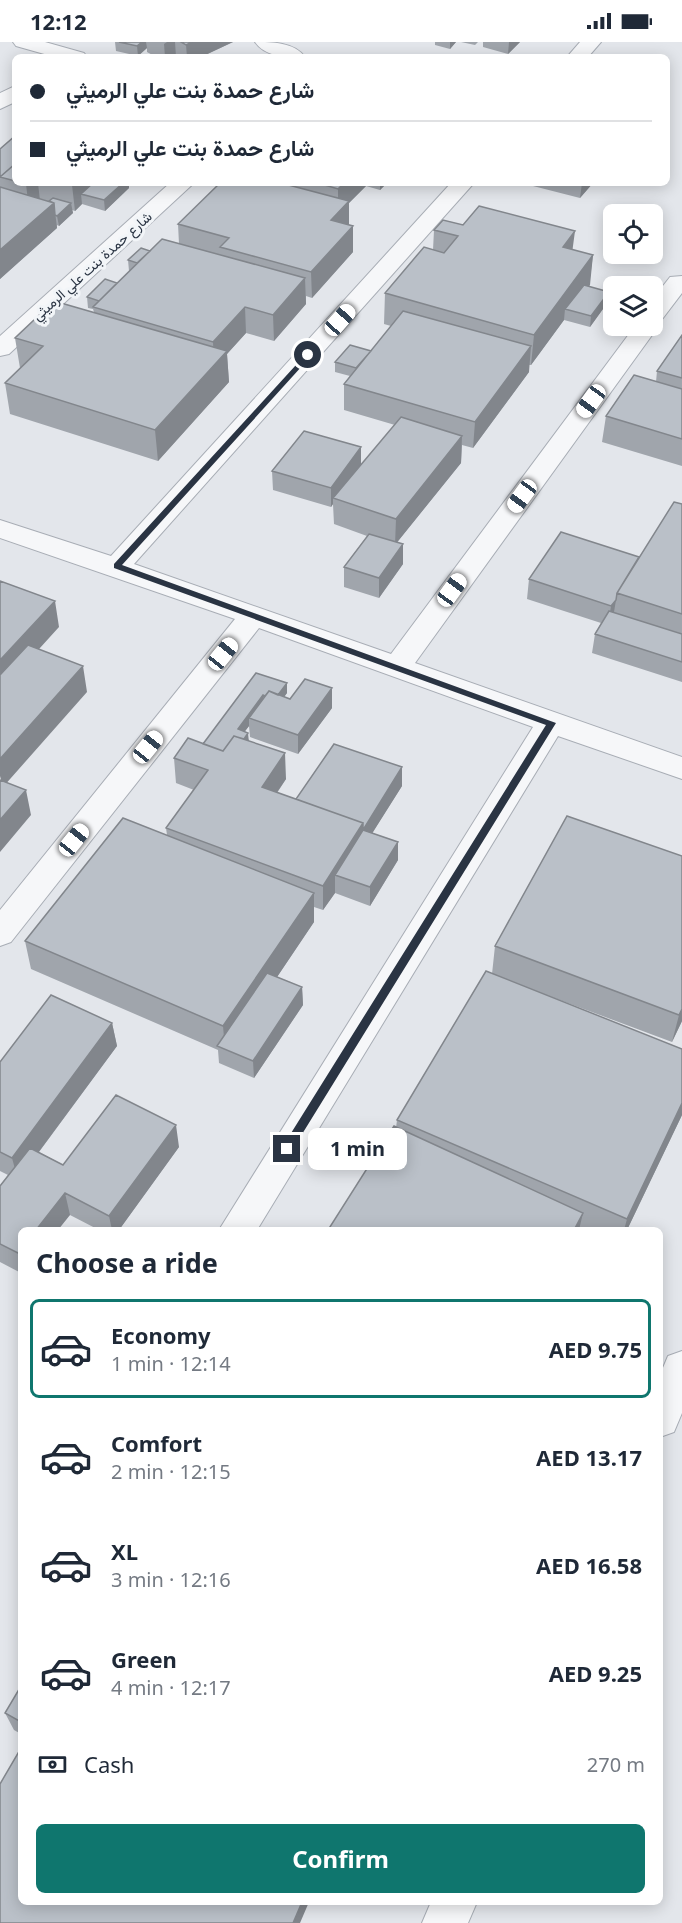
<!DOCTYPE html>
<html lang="en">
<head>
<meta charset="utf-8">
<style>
  :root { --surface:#fff; --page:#f6f6f7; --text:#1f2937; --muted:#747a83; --line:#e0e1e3; --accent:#0f766e }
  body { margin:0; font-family:"Noto Sans",Vazirmatn,sans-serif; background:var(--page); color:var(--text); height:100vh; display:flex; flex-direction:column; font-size:22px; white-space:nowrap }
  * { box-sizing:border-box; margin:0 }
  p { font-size:20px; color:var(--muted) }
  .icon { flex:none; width:33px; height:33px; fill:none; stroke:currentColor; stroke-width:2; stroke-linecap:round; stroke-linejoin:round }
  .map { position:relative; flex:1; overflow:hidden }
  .side { position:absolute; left:18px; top:1185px; width:645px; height:678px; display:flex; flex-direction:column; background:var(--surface); border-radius:9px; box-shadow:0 3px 15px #0003 }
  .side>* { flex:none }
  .hud { position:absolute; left:12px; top:12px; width:658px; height:132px; border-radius:9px; box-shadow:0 3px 15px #0003; display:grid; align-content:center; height:132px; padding:0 18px; background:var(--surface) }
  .fabs { position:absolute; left:603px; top:162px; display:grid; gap:12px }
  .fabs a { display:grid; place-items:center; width:60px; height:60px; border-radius:9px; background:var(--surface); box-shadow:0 3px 15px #0003; font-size:30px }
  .end { position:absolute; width:27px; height:27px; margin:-14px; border:8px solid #2a3443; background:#fff; box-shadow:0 0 0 3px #fff }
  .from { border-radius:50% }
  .bubble { position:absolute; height:42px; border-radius:9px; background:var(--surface); box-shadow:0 3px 15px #0003; font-size:20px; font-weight:700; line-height:42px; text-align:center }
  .car { position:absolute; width:18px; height:36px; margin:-18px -9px; border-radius:8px; box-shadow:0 0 4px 2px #0007; background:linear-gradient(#fff 24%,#345 0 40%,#fff 0 76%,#345 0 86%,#fff 0) }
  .hud b { display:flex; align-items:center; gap:21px; height:57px; font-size:22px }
  .hud b+b { border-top:2px solid var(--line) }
  .hud i { width:15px; height:15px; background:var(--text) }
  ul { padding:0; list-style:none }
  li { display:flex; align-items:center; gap:18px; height:99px; margin:0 12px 9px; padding:0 6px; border:3px solid transparent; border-radius:9px }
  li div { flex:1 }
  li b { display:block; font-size:22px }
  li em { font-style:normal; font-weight:700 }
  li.current { border-color:var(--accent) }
  li>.icon { width:54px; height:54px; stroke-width:1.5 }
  h2 { padding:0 18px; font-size:27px; line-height:72px }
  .pay { display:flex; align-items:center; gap:15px; height:66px; padding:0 18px; font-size:22px }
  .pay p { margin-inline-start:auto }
  .cta { display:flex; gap:12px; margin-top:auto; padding:12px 18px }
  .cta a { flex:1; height:69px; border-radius:9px; background:var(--accent); color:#fff; font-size:24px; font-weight:700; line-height:69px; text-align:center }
  .status { display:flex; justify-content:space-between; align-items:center; height:42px; padding:0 30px; background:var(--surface); direction:ltr }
  .status svg { height:16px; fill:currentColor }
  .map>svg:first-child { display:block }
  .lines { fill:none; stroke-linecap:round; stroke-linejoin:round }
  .street-casing { stroke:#a8adb5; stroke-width:2 }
  .street { fill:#f6f7f9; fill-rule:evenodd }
  .wall { fill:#a0a5ac }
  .shaded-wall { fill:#82868c }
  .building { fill:#bac0c8; stroke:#82868c; stroke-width:1.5 }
  .route { fill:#2a3443 }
  .labels { text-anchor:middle; stroke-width:6; stroke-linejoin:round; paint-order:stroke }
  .far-street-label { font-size:14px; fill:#2a3443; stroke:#f2f5f8 }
</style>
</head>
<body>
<div class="status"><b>12:12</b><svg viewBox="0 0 49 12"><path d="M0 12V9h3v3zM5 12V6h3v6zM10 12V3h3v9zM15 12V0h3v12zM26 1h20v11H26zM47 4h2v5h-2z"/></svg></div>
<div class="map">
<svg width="682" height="1881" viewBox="0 0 682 1881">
  <rect width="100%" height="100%" fill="#e3e6eb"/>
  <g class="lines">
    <g class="street-casing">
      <path id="street" d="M13 0H45L84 11 87 15H55L16 4Z
        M255 0C272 0 294 0 305 15 288 15 266 16 255 0Z
        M580 0H601L588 15H567Z
        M15 44V60L0 67V51Z
        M170 141H194L9 312 0 314V294Z
        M451 141H474L134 522 391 612 635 284H652V258L670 235 682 234V251L660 280 657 281 659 284 655 289 415 621 682 715V737L558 694 257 1188H219L533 685 259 586 11 900 0 904V868L235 577 0 496V478L111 514Z
        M682 1309V1371L674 1390 660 1395V1333L668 1314Z
        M431 1860H477L468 1881H422Z"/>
    </g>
    <use href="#street" class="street"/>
  </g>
  <path class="wall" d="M115 0H233L201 15H156L147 10V6L138 14 116 9Z
    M435 0H456L450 7 435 3Z
    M461 0H478L475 3Z
    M483 0H520L508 12 483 5Z
    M15 94V141H129V146L105 169 82 162 75 169 72 168 73 171 59 184 57 183V186L0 237V107Z
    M220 141H387L380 148 366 144 349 161V183L353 210 312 256 306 254V262L274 299 246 291 227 312 229 340 158 419 10 372 5 341 20 326 15 296 94 270 93 267 88 266 87 255 117 241 130 229H129L128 218 150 209 179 202 178 182Z
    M533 141H593L580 156 533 144Z
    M463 183 593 213 589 244 608 260 590 285 564 278 531 323H529V330L473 406 462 403 461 421 397 500 403 522 379 556 344 545V525L367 494 334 482 333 462 331 465 273 448 272 429 361 405V423L395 383 344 368V342L350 334 335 330V320L371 309 391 284 384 282 385 251 433 208 434 188Z
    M682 293V424L602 400 606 374 656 340 657 329Z
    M682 462V640L592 611 595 592 601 581 527 557 529 537 639 515Z
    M256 631 287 641V651L284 655 290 657 332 666 298 712 250 695 249 684 245 689 249 699 286 737 277 751 296 757 402 725V744L372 791 398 800V818L370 864 335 851 323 868 314 865V880L277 935 302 945 303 963 254 1036 219 1021 218 1008 31 927 25 899 167 793 166 786 194 748 176 741 174 716 203 702Z
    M682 814V979L672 1000 533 948 682 1007V1073L627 1188H588L580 1185 579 1188 396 1086 397 1078 492 932 495 904Z
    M112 981 117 1004 39 1110 63 1123 179 1105 119 1188H99L70 1173 21 1188V1231L0 1220V1144L8 1133 0 1129V1020Z
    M21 1644V1692L14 1688 5 1671Z"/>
  <path class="shaded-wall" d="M142 0H146L147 6 138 14 137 4Z
    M167 0H175L176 15H165L164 2Z
    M192 0H233L201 15H187L186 3Z
    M450 0H456L450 7Z
    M509 0H520L508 12Z
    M27 141H38L40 159 29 168 26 142Z
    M74 141H105L81 152 82 162 75 169 72 143Z
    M123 141H129V146L105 169 104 158Z
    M344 141H366V144L349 161V184L331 178 338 170V147Z
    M380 141H387L380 148Z
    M582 141H593L580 156Z
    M54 161 57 186 0 237V208Z
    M71 161 73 171 59 184 57 174Z
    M353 184V210L312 256 311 230Z
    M575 189 571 219 563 205Z
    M593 213 590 243 571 269 565 267 564 278 531 323 534 293Z
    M305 236 306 262 274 299 273 273Z
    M609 250 608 260 590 285 591 274Z
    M245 265 246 291 227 312 229 340 158 419 155 388 214 323 213 300Z
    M531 304 529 330 473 406 475 380Z
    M462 394 461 421 395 503 396 477Z
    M361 405V424L333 456V462L331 465V446Z
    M403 502V522L379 556V536Z
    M616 558 613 576 608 584 611 564Z
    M55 559 59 585 0 650V618Z
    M83 624 87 650 3 745 0 734V717Z
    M287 641V651L275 667V657Z
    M332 646V666L298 712V693Z
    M263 653 264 664 249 676V684L239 697 238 687Z
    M248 691 249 701 224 724Z
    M285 711 286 737 263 771 262 745Z
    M402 725V744L363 806V788Z
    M26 748 31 773 0 810V778Z
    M363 781V806L335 833V851L323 868V844Z
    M398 800V818L370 864V845Z
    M314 851V880L228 1008 225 1007 223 984Z
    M302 945 303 963 254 1036 253 1019Z
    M682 967V979L672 1000 679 973Z
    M112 981 117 1004 18 1138 12 1116Z
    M682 1061V1073L627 1188H624L627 1177Z
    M176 1083 179 1105 119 1188H112L109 1174Z
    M65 1151 70 1173 58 1188H36Z
    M583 1171 579 1188H574Z
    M21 1207V1222L18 1211Z
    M302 1860H309L300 1881H293Z"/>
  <path class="building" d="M119 0H142L137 4Z
    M181 0H192L186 3Z
    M15 94V122L0 135V107Z
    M15 122V139L0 135Z
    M93 141H123L104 158 81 152Z
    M220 141H281L349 159 331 178 353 184 311 230 220 205 229 196 178 182Z
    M318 141H344L338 147Z
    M0 145 54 161 0 208Z
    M53 156 71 161 57 174 55 173 54 161 49 159Z
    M479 164 575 189 563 205 593 213 534 293 385 251 424 205 444 211 458 194 434 188 443 178 463 183Z
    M162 197 305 236 273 273 245 265 213 300 93 265Z
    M141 206 150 209 137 221 128 218Z
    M105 237 117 241 99 259 87 255Z
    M584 243 609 250 591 274 565 267Z
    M54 259 227 309 155 388 5 341 43 304 15 296Z
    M403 269 531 304 475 380 344 342Z
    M682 293V336L657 329Z
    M350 303 371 309 356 326 335 320Z
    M634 333 682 347V397L606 374Z
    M401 375 462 394 396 477 333 456Z
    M304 389 361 405 331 446 272 429Z
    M674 460 682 462V572L617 551Z
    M561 490 639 515 617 551 616 558 611 564 529 537Z
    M369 492 403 502 379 536 344 525Z
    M0 539 55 559 0 618Z
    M609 569 682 592V620L595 592Z
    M28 603 83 624 0 717V633Z
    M256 631 287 641 278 653 269 649 265 654 263 653 238 687 248 691 244 697 234 694 223 709 203 702Z
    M305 637 332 646 298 693 249 676 269 649 290 657Z
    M234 694 285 711 262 745 363 781 323 844 166 786 208 728 174 716 188 696 223 709Z
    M334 702 402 725 363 788V781L296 757Z
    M0 738 26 748 0 778Z
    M567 774 682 814V967L679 973 495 904Z
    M123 776 314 851 223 984 25 899Z
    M363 788 398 800 370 845 335 833Z
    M486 929 682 1007V1061L627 1177 397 1078Z
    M267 931 302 945 253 1019 217 1004Z
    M51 953 112 981 12 1116 0 1110V1020Z
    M116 1053 176 1083 109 1174 65 1151 36 1188H21V1207L18 1211 0 1202V1144L30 1106 63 1123Z
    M394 1084 583 1171 574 1188H328Z
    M21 1644V1680L5 1671Z
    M21 1706V1860H302L293 1881H0V1742Z"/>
  <path class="route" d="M306 312 312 313 122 523 556 681 291 1110H283V1104L546 683 114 526V522Z"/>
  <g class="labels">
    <g class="far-street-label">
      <text transform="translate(92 224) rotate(-42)" y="5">شارع حمدة بنت علي الرميثي</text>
    </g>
  </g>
</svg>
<div class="fabs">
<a><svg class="icon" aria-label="locate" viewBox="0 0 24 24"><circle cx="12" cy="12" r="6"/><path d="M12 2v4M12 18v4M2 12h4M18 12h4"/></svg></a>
<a><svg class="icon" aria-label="layers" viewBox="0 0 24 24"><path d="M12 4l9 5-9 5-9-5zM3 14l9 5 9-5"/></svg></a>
</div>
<i class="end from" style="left:308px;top:313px"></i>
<i class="end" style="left:287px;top:1107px"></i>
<div class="bubble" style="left:308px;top:1086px;width:99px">1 min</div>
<i class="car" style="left:340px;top:278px;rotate:42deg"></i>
<i class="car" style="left:591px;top:359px;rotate:216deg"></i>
<i class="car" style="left:522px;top:454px;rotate:216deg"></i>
<i class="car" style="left:452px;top:548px;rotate:36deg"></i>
<i class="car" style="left:223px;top:612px;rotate:39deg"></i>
<i class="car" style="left:148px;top:705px;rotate:39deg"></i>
<i class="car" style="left:74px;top:798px;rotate:39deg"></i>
<div class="hud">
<b><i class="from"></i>شارع حمدة بنت علي الرميثي</b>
<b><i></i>شارع حمدة بنت علي الرميثي</b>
</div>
<section class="side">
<h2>Choose a ride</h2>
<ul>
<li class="current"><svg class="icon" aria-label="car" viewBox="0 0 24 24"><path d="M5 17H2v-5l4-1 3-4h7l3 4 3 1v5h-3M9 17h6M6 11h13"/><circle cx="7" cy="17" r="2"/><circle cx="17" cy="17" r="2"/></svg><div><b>Economy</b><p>1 min · 12:14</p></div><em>AED 9.75</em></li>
<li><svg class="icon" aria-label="car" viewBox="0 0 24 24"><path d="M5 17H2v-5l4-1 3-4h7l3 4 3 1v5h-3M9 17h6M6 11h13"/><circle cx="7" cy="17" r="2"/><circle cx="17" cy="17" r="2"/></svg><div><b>Comfort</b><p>2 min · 12:15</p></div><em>AED 13.17</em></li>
<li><svg class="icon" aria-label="car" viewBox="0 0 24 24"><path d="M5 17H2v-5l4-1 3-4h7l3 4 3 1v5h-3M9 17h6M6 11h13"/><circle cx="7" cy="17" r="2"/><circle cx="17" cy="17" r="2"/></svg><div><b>XL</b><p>3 min · 12:16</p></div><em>AED 16.58</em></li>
<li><svg class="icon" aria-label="car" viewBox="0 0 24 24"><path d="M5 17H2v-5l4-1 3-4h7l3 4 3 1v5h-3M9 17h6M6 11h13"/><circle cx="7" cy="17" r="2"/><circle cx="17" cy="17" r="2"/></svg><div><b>Green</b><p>4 min · 12:17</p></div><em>AED 9.25</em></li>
</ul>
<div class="pay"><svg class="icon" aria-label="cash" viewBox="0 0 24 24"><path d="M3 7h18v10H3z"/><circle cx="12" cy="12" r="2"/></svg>Cash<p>270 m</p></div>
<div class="cta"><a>Confirm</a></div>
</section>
</div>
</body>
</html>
